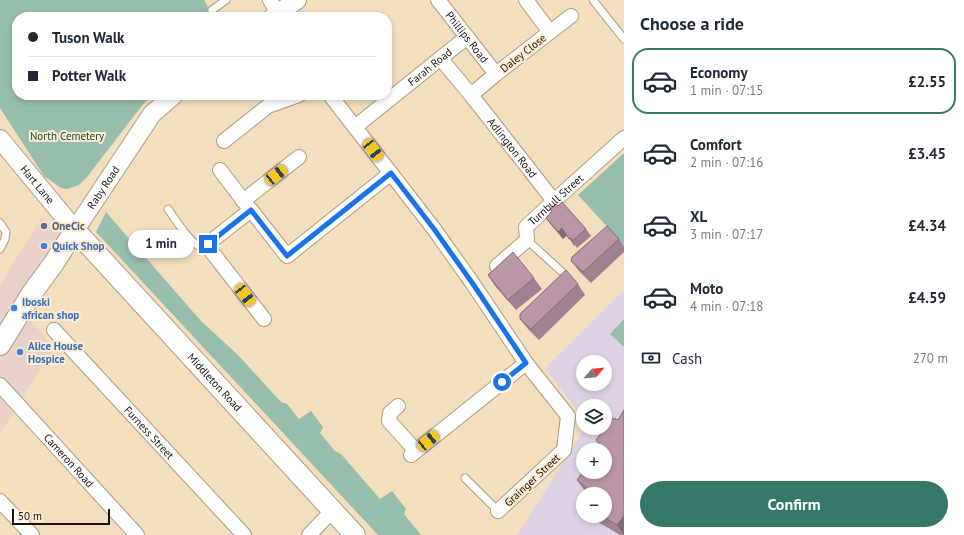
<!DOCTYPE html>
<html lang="en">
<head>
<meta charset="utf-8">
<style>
  :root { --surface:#fff; --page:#f6f6f7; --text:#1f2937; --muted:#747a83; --line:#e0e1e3; --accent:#367869 }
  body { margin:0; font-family:"PT Sans",sans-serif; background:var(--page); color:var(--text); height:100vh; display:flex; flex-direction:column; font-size:15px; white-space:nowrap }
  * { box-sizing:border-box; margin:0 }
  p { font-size:13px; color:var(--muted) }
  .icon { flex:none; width:22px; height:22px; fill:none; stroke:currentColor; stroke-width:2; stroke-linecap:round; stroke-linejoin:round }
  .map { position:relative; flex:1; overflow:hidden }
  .panel { display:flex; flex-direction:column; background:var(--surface); width:340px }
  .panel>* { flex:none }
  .banner { position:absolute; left:12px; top:12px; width:380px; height:88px; border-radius:16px; box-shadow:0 2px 6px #0003; display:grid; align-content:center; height:88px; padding:0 16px; background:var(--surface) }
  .needle { width:26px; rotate:63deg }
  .buttons { position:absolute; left:576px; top:355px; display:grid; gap:8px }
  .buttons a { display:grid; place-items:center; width:36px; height:36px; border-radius:50%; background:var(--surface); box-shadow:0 2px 6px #0003; font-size:20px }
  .scale { position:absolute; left:12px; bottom:10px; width:98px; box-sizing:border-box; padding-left:4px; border:2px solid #1a1307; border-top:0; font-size:11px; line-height:14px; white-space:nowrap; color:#1a1307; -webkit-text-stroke:3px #fdecd2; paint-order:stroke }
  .end { position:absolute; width:18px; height:18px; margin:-9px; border:5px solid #1a73e8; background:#fff; box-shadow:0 0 0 2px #fff }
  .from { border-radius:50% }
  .bubble { position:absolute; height:28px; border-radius:14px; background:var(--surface); box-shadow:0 2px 6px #0003; font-size:13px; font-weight:800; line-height:28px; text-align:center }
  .car { position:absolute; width:12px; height:24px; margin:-12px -6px; border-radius:5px; box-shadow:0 0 3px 1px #0007; background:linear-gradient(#f5c518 24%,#345 0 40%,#f5c518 0 76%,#345 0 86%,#f5c518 0) }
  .banner b { display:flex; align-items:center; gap:14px; height:38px; font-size:15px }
  .banner b+b { border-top:1px solid var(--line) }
  .banner i { width:10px; height:10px; background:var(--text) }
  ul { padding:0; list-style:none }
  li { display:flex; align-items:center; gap:12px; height:66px; margin:0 8px 6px; padding:0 8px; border:2px solid transparent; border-radius:16px }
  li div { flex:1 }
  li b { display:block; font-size:15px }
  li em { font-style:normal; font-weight:800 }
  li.active { border-color:var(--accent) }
  li>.icon { width:36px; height:36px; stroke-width:1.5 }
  h2 { padding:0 16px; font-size:18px; line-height:48px }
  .pay { display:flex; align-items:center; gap:10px; height:44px; padding:0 16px; font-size:15px }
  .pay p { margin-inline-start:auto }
  .action { display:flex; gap:8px; margin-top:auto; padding:8px 16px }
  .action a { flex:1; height:46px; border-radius:24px; background:var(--accent); color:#fff; font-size:16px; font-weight:800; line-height:46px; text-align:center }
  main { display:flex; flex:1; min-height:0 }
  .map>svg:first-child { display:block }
  .commercial { fill:#ead1c9 }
  .education { fill:#dfd2e5; fill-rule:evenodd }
  .green { fill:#97beab }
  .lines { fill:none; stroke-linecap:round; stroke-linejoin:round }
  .service-casing { stroke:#af9c7d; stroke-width:9 }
  .minor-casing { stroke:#af9c7d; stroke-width:16 }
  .tertiary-casing { stroke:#af9c7d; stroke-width:20 }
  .secondary-casing { stroke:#af9c7d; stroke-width:22 }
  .service { stroke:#fff; stroke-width:7 }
  .minor { stroke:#fff; stroke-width:14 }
  .tertiary { stroke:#fff; stroke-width:18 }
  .secondary { stroke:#fff; stroke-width:20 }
  .wall { fill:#9f8291 }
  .shaded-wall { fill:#826a76 }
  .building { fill:#b997a9; stroke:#826a76 }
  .route { stroke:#1a73e8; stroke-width:5 }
  .service-dot { fill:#5c6f8a; stroke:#fdecd2; stroke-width:1.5 }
  .shop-dot { fill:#3f7fe0; stroke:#fdecd2; stroke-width:1.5 }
  .labels { text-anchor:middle; stroke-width:4; stroke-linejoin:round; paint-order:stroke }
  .street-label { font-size:11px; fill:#1a1307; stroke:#fdecd2 }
  .park-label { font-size:11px; fill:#0a4933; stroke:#fdecd2 }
  .service-label { font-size:11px; font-weight:bold; fill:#4e5e75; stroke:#fdecd2; text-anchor:start }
  .shop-label { font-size:11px; font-weight:bold; fill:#366cbe; stroke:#fdecd2; text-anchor:start }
</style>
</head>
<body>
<main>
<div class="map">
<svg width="624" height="535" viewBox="0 0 624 535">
  <rect width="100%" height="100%" fill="#f3debe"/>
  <path class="commercial" d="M42 218 64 237 20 308 54 348 0 433V285Z"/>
  <path class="education" d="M624 290V535H517L585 428H605V406H583V418L545 368ZM583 362H605V384H583ZM583 450H605V472H583ZM583 494H605V516H583Z"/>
  <path class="green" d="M0 0H204L214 17H17V95H153L144 103 87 177 79 185 67 189 61 188 44 176 0 108Z
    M624 153V245L578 195Z
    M106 212 201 321 238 355 281 402 287 404 299 419 311 411 323 427 320 433 335 451 341 454 380 499 392 491 406 509 404 514 421 535H378L96 232Z
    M624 319V347L610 334Z"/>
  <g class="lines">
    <g class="service-casing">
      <path id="service" d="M593 0 624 39
        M212 10 226 0
        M168 209C174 218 192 245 201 247 202 248 207 247 208 247
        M0 223 6 232 5 239 0 249
        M527 240 561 271
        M465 478 498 511"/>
    </g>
    <g class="minor-casing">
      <g id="minor">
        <path d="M270 0 278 14"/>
        <path id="s1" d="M438 0 496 74"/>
        <path id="s2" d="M526 0 550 32 496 74 471 95 554 201"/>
        <path d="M550 32 571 16"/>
        <path d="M441 59 471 95"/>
        <path d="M330 95 434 229 473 284 526 363 568 416 564 450 498 511"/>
        <path id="s3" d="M355 127 467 37"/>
        <path d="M224 141 268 106 299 95"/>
        <path d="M220 170 249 208"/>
        <path d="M243 201 299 157"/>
        <path id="s4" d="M497 266 527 240 526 227 554 201 624 138"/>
        <path d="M264 319 208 247V244L210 242 251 210 287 256 391 173"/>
        <path id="s5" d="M54 330 244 535"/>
        <path id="s6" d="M0 385 137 535"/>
        <path d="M398 406 390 413 389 421 416 451"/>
        <path d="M411 455 526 363"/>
        <path d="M0 501 32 535"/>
        <path d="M309 535 332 511"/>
      </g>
    </g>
    <g class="tertiary-casing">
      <g id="tertiary">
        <path d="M273 17 297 0"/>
        <path id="s7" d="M0 139 75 230 152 114 174 95"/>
      </g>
    </g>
    <g class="secondary-casing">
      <g id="secondary">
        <path id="s8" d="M0 345 32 293 54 263 75 230 355 535"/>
      </g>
    </g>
    <use href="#service" class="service"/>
    <use href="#minor" class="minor"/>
    <use href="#tertiary" class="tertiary"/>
    <use href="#secondary" class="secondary"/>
  </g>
  <path class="wall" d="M558 206 586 229 591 236 577 248 575 245 574 246 567 235 563 239 551 225 546 218 552 211 550 209Z
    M619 239 624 246V252L591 283 579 271 571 261Z
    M488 275 534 278 542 289 516 310 495 286Z
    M578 284 585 295 539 340 528 329 520 319Z
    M613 418 624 535H620L598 522 594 516H605V494H587L577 480 602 448 596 440Z"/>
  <path class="shaded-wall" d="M562 228 567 235 563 239 558 232Z
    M624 516V535L617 525Z"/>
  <path class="building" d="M562 202 586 229 572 241 571 238 569 239 562 228 558 232 546 218 552 211 550 209 556 204 558 206Z
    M607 226 619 239 583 272 571 261 572 257Z
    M513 252 534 278 508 300 488 275Z
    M566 270 578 284 531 329 520 319V314Z
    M624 410V516L617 525 602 516H605V494H594L577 480 583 472H605V450H600L602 447 596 440 613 418 618 420Z"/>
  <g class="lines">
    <path class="route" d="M208 244 251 210 287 256 391 173 434 229 473 284 526 363 502 382"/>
  </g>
  <circle class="service-dot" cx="44" cy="226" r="4"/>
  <g class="shop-dot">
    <circle cx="44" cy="246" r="4"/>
    <circle cx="14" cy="308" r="4"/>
    <circle cx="20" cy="352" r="4"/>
  </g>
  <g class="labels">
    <g class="street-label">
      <text dy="4" stroke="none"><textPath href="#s1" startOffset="47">Phillips Road</textPath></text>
      <text transform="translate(523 53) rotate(-38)" y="4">Daley Close</text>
      <text dy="4" stroke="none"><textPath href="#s3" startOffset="96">Farah Road</textPath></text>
      <text dy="4" stroke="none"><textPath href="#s2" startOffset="208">Adlington Road</textPath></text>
      <text dy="4" stroke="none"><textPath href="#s7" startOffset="59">Hart Lane</textPath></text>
      <text dy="4" stroke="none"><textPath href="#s7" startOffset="169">Raby Road</textPath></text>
      <text dy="4" stroke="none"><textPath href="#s4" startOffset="93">Turnbull Street</textPath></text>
      <text dy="4" stroke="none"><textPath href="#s8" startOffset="344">Middleton Road</textPath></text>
      <text dy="4" stroke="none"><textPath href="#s5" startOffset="140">Furness Street</textPath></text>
      <text dy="4" stroke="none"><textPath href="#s6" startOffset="102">Cameron Road</textPath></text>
      <text transform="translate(532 480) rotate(-43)" y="4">Grainger Street</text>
    </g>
    <g class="park-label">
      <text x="67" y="140">North Cemetery</text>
    </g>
    <g class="service-label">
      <text x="52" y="230">OneCic</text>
    </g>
    <g class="shop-label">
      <text x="52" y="250">Quick Shop</text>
      <text x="22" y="306">Iboski<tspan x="22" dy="13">african shop</tspan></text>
      <text x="28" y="350">Alice House<tspan x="28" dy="13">Hospice</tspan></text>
    </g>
  </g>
</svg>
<div class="buttons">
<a><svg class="needle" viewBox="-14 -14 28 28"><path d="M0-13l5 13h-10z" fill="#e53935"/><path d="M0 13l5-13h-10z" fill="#747a83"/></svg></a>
<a><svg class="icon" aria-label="layers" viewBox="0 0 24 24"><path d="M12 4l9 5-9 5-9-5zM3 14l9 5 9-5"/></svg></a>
<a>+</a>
<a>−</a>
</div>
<div class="scale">50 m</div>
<i class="end from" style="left:502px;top:382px"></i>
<i class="end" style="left:208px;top:244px"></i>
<div class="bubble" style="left:128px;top:230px;width:66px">1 min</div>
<i class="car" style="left:373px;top:150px;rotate:142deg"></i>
<i class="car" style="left:276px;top:175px;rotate:52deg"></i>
<i class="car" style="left:245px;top:295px;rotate:142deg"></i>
<i class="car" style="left:428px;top:441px;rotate:51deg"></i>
<div class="banner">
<b><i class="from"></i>Tuson Walk</b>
<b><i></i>Potter Walk</b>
</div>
</div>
<section class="panel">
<h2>Choose a ride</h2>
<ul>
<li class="active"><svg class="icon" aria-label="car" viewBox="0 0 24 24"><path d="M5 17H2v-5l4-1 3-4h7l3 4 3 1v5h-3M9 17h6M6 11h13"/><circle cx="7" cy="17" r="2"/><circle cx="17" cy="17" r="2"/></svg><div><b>Economy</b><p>1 min · 07:15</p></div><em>£2.55</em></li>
<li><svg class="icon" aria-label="car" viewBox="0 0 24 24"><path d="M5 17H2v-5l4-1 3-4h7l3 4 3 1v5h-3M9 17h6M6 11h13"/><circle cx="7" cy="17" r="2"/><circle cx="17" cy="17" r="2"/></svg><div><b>Comfort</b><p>2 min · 07:16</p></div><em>£3.45</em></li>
<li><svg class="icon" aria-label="car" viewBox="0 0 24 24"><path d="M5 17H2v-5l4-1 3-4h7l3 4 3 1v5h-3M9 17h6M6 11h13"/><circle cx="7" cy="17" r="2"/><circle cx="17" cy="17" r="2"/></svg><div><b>XL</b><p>3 min · 07:17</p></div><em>£4.34</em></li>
<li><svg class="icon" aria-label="car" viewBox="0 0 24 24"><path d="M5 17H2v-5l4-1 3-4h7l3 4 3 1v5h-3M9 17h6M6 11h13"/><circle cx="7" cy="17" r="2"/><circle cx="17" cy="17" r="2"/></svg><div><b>Moto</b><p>4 min · 07:18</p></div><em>£4.59</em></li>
</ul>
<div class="pay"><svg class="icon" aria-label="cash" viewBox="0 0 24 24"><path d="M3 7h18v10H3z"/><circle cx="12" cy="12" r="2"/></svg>Cash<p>270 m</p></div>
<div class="action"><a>Confirm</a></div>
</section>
</main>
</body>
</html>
